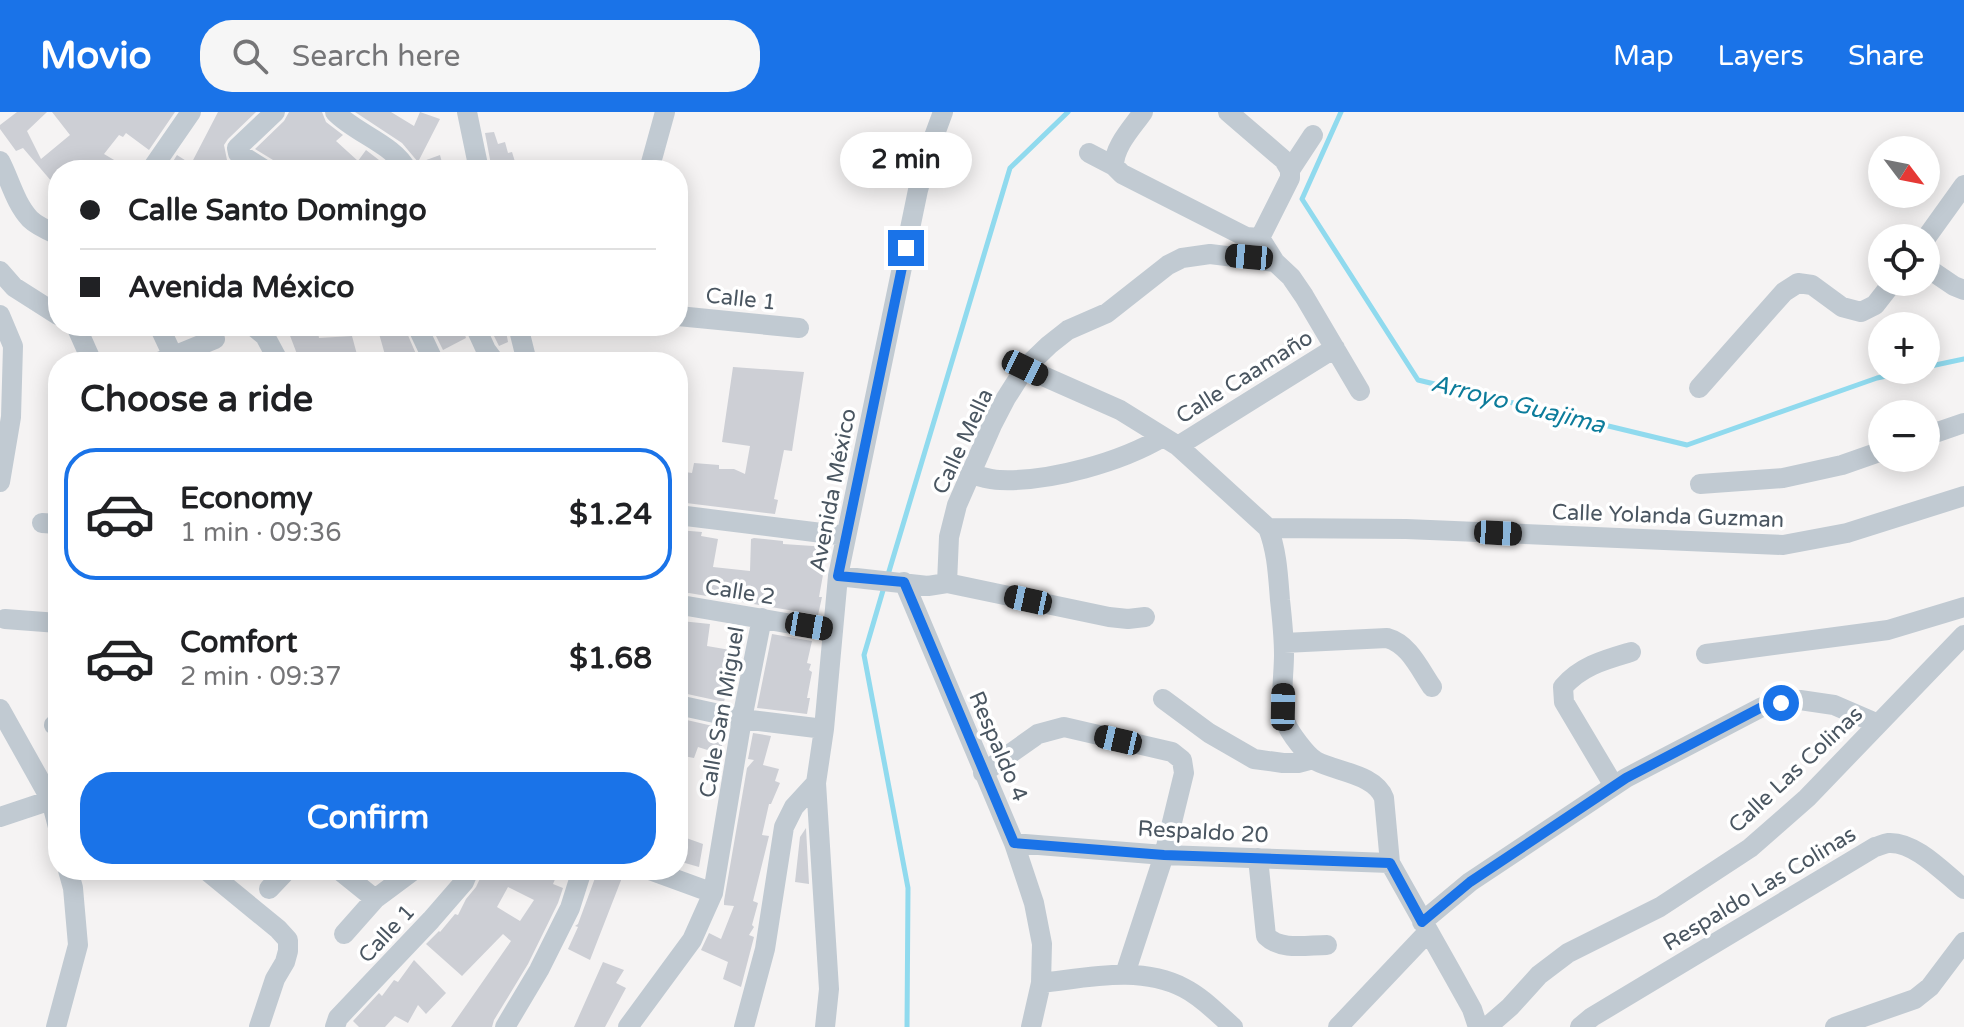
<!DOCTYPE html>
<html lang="en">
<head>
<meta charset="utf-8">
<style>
  :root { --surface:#fff; --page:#f6f6f6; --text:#202124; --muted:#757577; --line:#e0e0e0; --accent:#1a73e8 }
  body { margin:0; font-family:"Varela Round",sans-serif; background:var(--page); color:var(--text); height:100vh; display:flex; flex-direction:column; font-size:30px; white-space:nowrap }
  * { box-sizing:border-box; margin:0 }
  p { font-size:26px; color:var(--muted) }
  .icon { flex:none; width:44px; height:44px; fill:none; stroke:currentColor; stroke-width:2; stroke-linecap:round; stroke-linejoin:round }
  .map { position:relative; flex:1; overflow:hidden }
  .sheet { position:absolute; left:48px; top:240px; width:640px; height:528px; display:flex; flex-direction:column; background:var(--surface); border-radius:32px; box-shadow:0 4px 20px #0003 }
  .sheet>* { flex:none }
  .top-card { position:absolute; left:48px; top:48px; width:640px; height:176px; border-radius:32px; box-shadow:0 4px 20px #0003; display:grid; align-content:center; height:176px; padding:0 32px; background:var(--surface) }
  .needle { width:52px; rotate:122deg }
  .fabs { position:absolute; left:1868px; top:24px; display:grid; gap:16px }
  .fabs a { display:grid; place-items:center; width:72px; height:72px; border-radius:50%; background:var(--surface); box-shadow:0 4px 20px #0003; font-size:40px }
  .end { position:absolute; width:36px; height:36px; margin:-18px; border:10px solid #1a73e8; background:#fff; box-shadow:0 0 0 4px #fff }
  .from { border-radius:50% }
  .bubble { position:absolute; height:56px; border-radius:28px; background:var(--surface); box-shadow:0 4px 20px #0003; font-size:26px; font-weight:700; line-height:56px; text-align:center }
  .car { position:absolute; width:24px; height:48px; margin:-24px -12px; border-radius:10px; box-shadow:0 0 6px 2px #0007; background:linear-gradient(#222 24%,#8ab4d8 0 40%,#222 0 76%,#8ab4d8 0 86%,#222 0) }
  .top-card b { display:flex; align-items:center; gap:28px; height:76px; font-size:30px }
  .top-card b+b { border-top:2px solid var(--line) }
  .top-card i { width:20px; height:20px; background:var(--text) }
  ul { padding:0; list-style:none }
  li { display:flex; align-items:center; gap:24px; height:132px; margin:0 16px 12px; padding:0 16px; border:4px solid transparent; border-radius:32px }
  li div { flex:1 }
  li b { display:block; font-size:30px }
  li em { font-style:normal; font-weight:700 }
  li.current { border-color:var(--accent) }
  li>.icon { width:72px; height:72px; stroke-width:1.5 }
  h2 { padding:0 32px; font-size:36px; line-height:96px }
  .action { display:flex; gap:16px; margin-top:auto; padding:16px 32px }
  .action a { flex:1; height:92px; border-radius:32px; background:var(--accent); color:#fff; font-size:32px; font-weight:700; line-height:92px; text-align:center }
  header { display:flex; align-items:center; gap:48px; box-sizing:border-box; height:112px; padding:0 40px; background:var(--accent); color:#fff }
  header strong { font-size:38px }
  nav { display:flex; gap:44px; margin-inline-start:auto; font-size:28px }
  .search { width:560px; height:72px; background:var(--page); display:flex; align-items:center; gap:20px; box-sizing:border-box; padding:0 28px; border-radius:32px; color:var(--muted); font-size:30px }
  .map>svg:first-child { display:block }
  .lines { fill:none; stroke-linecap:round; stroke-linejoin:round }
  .stream { stroke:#90daee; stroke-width:5 }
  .building { fill:#cdcfd5; fill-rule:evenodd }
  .minor { stroke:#c1cad2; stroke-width:20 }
  .route { stroke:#1a73e8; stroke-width:10 }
  .labels { text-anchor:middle; stroke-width:7; stroke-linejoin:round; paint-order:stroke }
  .street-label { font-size:22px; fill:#4a5661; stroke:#fff }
  .water-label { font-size:24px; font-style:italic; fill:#0c7c9b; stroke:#fff }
</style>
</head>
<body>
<header>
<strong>Movio</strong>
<div class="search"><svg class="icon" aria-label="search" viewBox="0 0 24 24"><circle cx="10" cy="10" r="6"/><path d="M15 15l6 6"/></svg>Search here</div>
<nav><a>Map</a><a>Layers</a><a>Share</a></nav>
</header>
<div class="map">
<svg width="1964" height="915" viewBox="0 0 1964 915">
  <rect width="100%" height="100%" fill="#f5f3f3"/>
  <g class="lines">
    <path class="stream" d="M1341 0 1302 87 1418 268 1687 333 1877 266 1914 258
      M1926 255 1964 247
      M887 466 1010 56 1068 0
      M884 475 864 543 908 776 907 915"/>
  </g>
  <path class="building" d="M17 0H47L27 19 41 47 70 23 52 0H175L149 38 126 21 123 25 119 23 104 42 131 58H58V77L23 36 16 39 0 17V13Z
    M218 0H256L228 27 224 33 227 48 241 58H175L170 54 177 43 191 52Z
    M289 0H322L326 10 343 23 336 29 358 49 366 38 392 58H278L277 53 273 48 255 37 284 9Z
    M355 0H391L414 14 420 0 440 7 418 50 402 31Z
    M494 20 498 32 505 30 508 41 512 40 516 53 509 55 510 58H492L485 21Z
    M440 43 444 58H420L418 51Z
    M308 214H317L319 226 352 224 359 250H300L289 221Z
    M389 214H404L419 249 387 250 378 218Z
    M431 214H462L466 226 443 238Z
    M489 214H505L508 230 499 234Z
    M733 255 804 260 792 339 784 338 774 387 778 388 775 402 678 390V359L692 361 694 351 719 353V357H734L745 362 750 334 722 330Z
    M678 418 702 420 701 424 718 427 713 455 750 459 751 427 754 426 783 429V432L828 435 819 485H822L818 503 689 481 683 482 678 485Z
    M681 509 710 512 707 534 742 540 740 552 733 551 724 590 678 580V567L684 542 678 541Z
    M772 522 812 529 807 551 811 552 809 558 812 560 807 586H810L807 602 757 596Z
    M678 606 726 617 720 642 698 635 694 646 678 643Z
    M753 621 771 624 763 653 779 657 775 669 780 671 771 692H769L762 723 769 724 753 789 758 791 752 813 754 815 749 823 754 825 741 875 723 867 728 850 701 838 709 821 721 827 734 794 724 793V789L747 656 754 648 748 647Z
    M806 716 809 772 795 770 800 725Z
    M678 723 703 732 699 755 678 749Z
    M484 758H559L553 772 563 776 558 791 528 852 494 908 492 915H451L511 829 503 822 462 864 426 832 439 819 440 820 455 802 458 803 466 787 476 775ZM508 775 534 788 520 809 497 795Z
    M598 758H625L590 848 568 837 578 815 575 814 578 812Z
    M414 848 446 881 426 902 418 893 408 911 395 904 385 915H359L353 909 379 881 382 884 394 868 398 870Z
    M603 850 624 858 616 871 626 876 605 915H574Z"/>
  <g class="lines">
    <path class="minor" d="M335 0C355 21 395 33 407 58
      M467 0 479 58
      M1228 0 1284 48 1290 58
      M1089 41 1114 54 1122 62 1246 125 1260 126 1275 150 1291 165 1304 184 1360 279
      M0 49C10 68 15 91 30 107 37 114 49 119 58 123
      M1114 54C1114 34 1132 16 1143 0
      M151 58 191 0
      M265 58 238 41 237 36 275 0
      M649 58 665 0
      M1260 126 1290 66V58L1313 23
      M1926 126 1964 73
      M1926 155 1954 174 1964 178
      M0 159 14 175 58 203
      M0 203 13 234 11 305 0 370
      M678 204 799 216
      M76 214 92 250
      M159 214 173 244
      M253 214 265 224 279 250
      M417 214 434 250
      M475 214 486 238 495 250
      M518 214 527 250
      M159 250 215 227
      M1025 256 1120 298 1178 334 1268 416C1277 439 1278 463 1280 488 1282 506 1284 525 1284 543 1284 564 1279 591 1286 611 1289 620 1307 644 1316 649 1337 660 1375 662 1384 686L1390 751 1452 861 1472 897 1478 915
      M1699 276 1784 180 1798 171 1812 173 1842 195 1861 200 1875 193 1893 170
      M1926 324 1964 311
      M1178 334 1335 236
      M970 362C979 364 990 368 1000 368 1050 370 1121 350 1163 325
      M1700 372 1783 366 1842 353 1882 339
      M678 403 846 424
      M42 411 58 412
      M1268 416 1406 417 1783 433 1847 421 1964 384
      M838 464 928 474 947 471 1109 505 1128 507 1145 505
      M904 470 1014 731 1034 791 1042 832 1041 871 1031 915
      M947 471 949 425 957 393 992 313 1006 286 1025 256 1049 233 1068 218 1107 201 1168 153 1182 146 1210 142 1275 150
      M687 494 833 519
      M5 507 58 511
      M1284 531 1387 526C1409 532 1419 556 1432 575
      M1706 542 1888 518 1964 495
      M1163 587 1209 621 1254 647 1283 651H1298L1313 647
      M678 593 742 607 824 617
      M0 597 51 688 58 715
      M54 613 58 612
      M983 661 1038 622 1064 615 1172 640 1182 648 1184 661 1164 743 1125 862
      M1614 674 1564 590 1563 575C1581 554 1604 548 1631 540
      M0 705 51 688 58 689
      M1014 731 1164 743 1390 751
      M1258 746 1266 824C1281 839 1307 833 1327 833
      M206 758 278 817 288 828V839L285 850 275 867 259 915
      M339 758 375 787
      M650 758 713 781
      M269 777 287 758
      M1422 810 1470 770 1626 666 1762 595 1800 588 1834 593 1878 612
      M344 822 375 787 414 758
      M1041 871C1087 866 1140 853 1184 876 1202 885 1217 901 1233 915
      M56 915 78 833 73 776 68 758
      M335 915 338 906 431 808 464 770 469 758
      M505 915 539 858 570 796 582 758
      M628 915 692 828 713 781 742 607 762 506
      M744 915 765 837 784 715 794 695 816 671
      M825 915 829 877 816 671 824 617 838 464 918 78 929 38 943 0
      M1338 915 1428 820
      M1487 915 1510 895 1539 863 1568 841 1660 795 1750 736 1807 686 1964 523
      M1580 915 1592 905 1875 735C1879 734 1883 732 1888 731 1915 729 1944 761 1964 777
      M1835 915 1915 887 1930 875 1964 830"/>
  </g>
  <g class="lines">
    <path class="route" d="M906 136 838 464 904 470 1014 731 1164 743 1390 751 1422 810 1470 770 1626 666 1762 595 1781 591"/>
  </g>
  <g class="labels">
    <g class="street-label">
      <text transform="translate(741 186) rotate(6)" y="8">Calle 1</text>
      <text transform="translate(1244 264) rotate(-32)" y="8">Calle Caamaño</text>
      <text transform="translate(962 329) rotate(-65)" y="8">Calle Mella</text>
      <text transform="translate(832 378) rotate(-79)" y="8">Avenida México</text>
      <text transform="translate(1668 403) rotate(2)" y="8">Calle Yolanda Guzman</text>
      <text transform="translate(740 479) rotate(9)" y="8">Calle 2</text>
      <text transform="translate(721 600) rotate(-80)" y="8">Calle San Miguel</text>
      <text transform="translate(999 634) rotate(67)" y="8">Respaldo 4</text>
      <text transform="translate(1795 657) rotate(-43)" y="8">Calle Las Colinas</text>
      <text transform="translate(1203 719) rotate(3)" y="8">Respaldo 20</text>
      <text transform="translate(1759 776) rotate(-31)" y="8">Respaldo Las Colinas</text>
      <text transform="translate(386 821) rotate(-47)" y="8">Calle 1</text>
    </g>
    <g class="water-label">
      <text transform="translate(1518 292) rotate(14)" y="8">Arroyo Guajima</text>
    </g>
  </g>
</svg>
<div class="fabs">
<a><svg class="needle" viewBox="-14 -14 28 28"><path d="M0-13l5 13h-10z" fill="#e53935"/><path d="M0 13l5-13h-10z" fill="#757577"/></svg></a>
<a><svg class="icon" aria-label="locate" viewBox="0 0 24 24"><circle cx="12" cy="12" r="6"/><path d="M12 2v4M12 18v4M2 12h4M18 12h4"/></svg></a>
<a>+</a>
<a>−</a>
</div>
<i class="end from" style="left:1781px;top:591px"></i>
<i class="end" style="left:906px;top:136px"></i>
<div class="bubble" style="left:840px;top:20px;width:132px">2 min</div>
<i class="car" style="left:1249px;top:145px;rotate:275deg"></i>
<i class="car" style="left:1025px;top:256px;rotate:116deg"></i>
<i class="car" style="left:1498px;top:421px;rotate:93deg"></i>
<i class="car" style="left:1028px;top:488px;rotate:282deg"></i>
<i class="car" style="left:809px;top:514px;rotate:100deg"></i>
<i class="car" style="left:1283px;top:595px;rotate:1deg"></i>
<i class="car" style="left:1118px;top:628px;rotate:283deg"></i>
<div class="top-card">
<b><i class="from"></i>Calle Santo Domingo</b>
<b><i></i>Avenida México</b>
</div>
<section class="sheet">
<h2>Choose a ride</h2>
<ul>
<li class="current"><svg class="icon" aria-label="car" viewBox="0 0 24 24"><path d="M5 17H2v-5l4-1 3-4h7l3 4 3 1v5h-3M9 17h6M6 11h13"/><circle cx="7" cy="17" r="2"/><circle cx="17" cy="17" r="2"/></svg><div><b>Economy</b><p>1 min · 09:36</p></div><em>$1.24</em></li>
<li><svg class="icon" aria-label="car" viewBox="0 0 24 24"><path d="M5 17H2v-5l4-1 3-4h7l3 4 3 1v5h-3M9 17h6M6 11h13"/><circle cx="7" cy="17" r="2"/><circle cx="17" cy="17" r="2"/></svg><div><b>Comfort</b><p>2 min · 09:37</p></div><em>$1.68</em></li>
</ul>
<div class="action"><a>Confirm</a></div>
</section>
</div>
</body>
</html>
